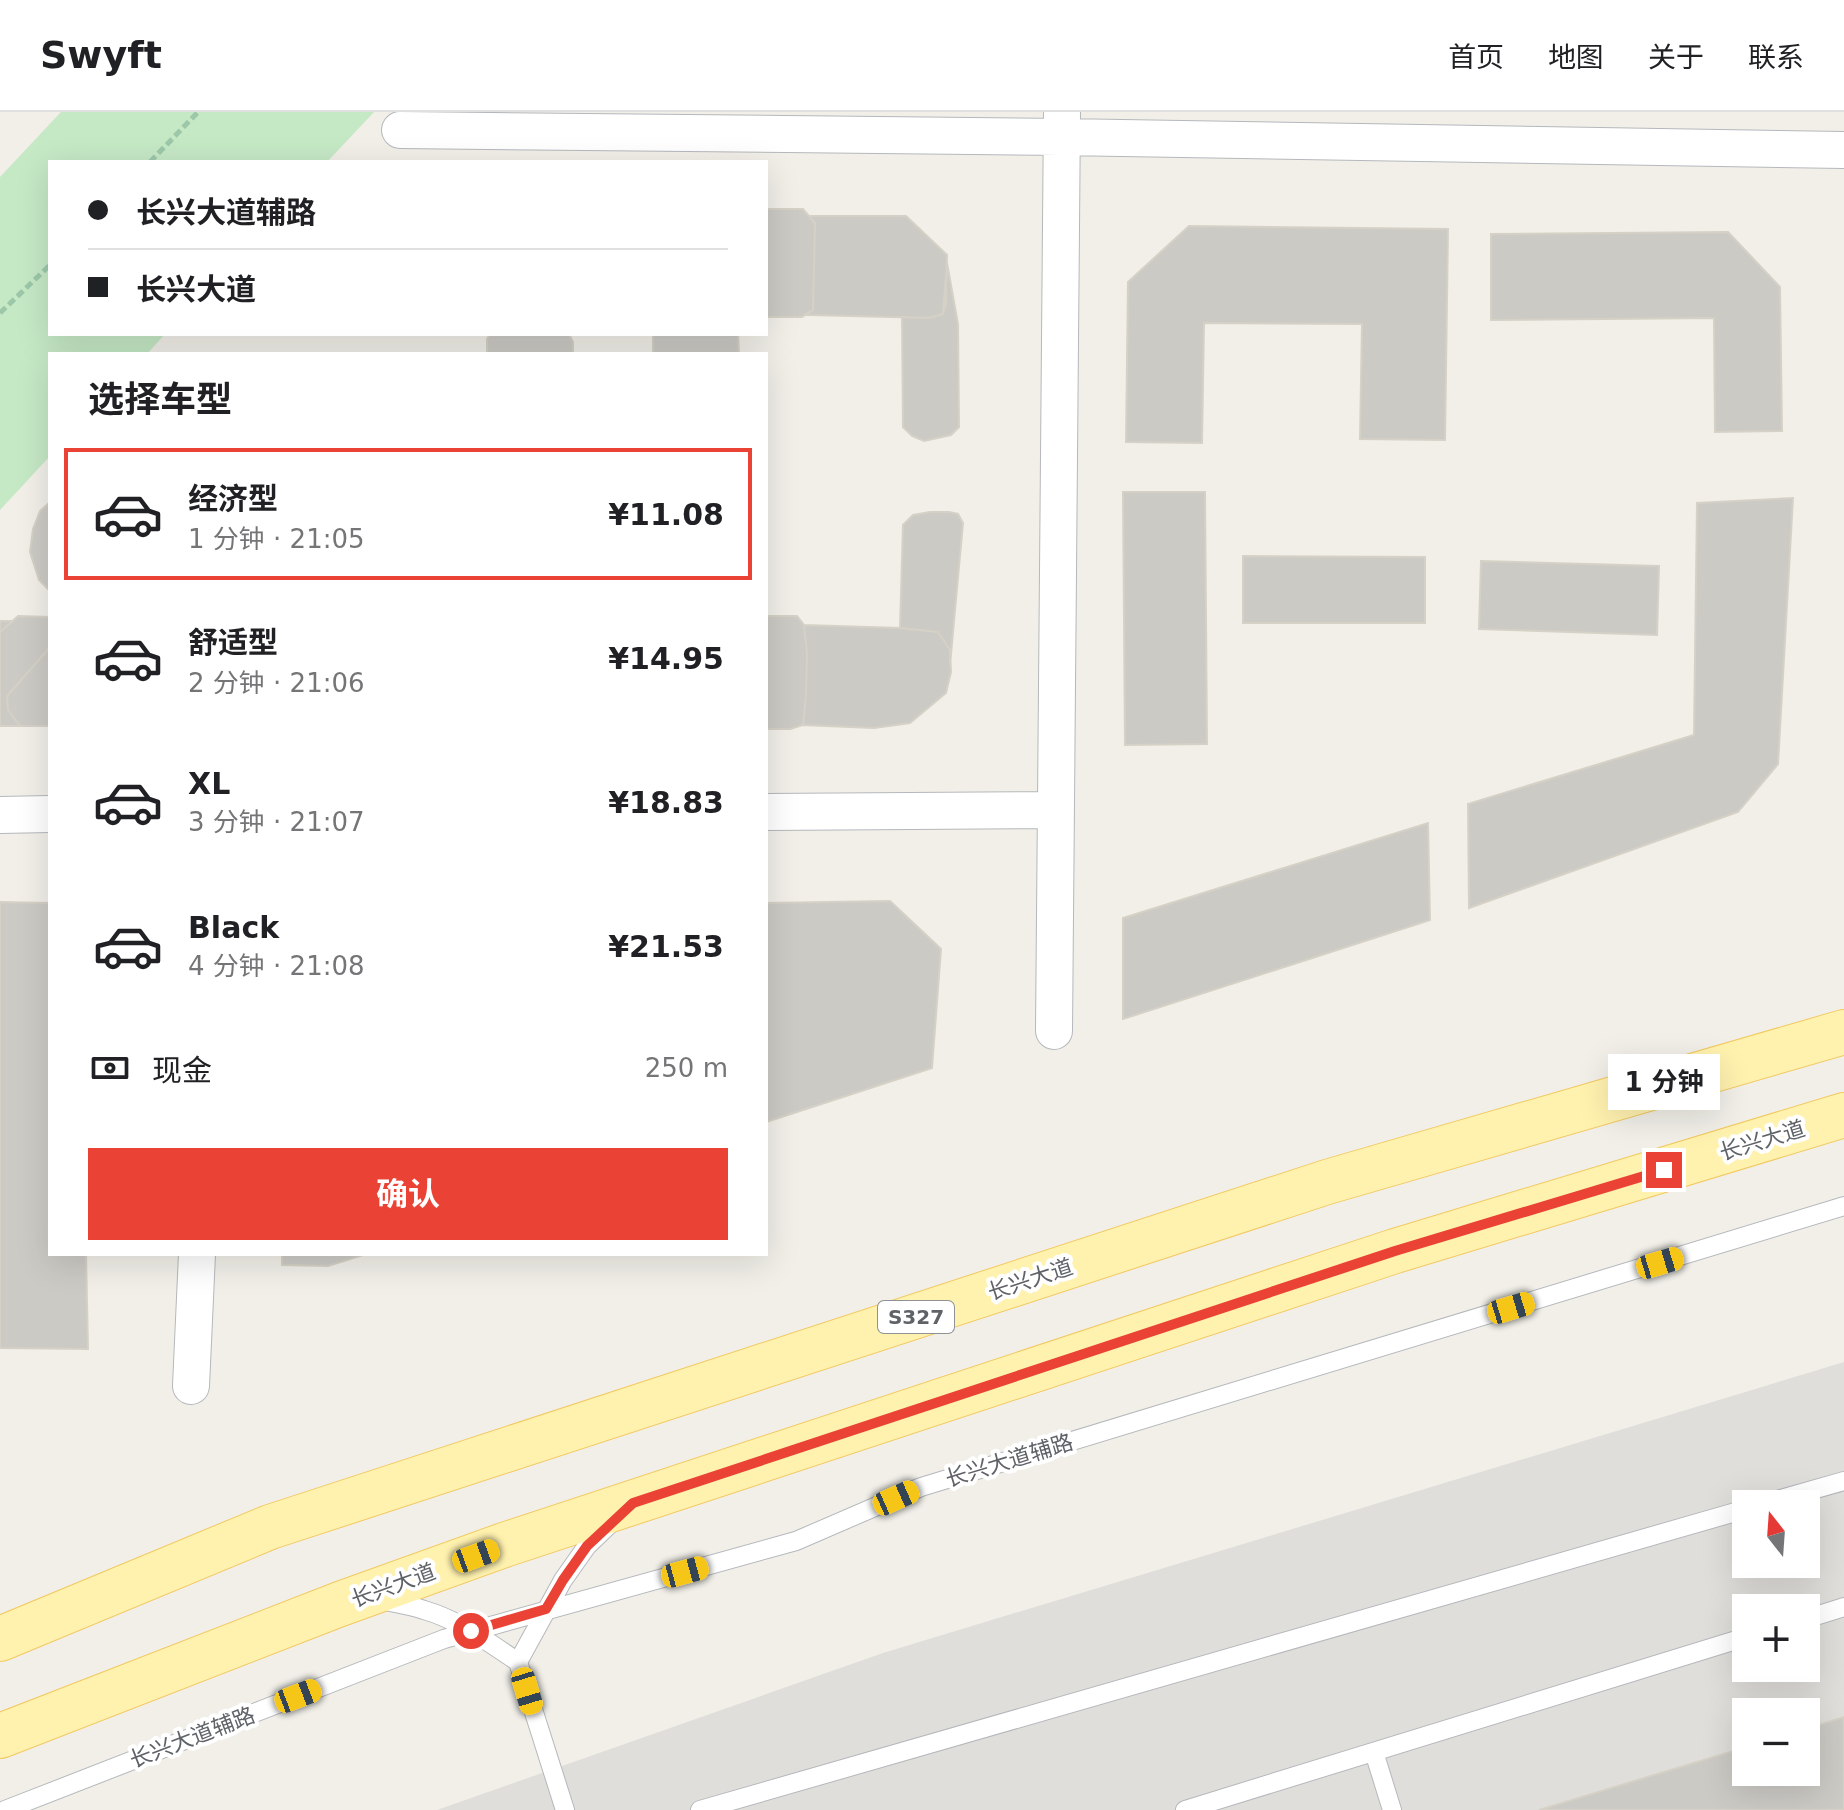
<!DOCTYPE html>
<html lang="zh">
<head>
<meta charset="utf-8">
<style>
  :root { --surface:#fff; --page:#f2f2f2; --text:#202124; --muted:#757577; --line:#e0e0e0; --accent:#ea4335 }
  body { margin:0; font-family:"DejaVu Sans","Noto Sans SC",sans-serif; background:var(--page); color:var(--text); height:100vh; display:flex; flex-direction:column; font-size:30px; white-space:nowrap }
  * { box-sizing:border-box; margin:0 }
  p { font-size:26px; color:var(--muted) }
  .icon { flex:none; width:44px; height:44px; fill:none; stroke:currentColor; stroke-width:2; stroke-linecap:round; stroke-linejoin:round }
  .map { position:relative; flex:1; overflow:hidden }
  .panel { position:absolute; left:48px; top:240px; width:720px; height:904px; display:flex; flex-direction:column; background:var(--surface); border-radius:0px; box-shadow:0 8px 32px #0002 }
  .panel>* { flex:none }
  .banner { position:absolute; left:48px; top:48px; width:720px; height:176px; border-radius:0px; box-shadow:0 8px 32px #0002; display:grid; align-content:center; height:176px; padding:0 40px; background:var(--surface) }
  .needle { width:52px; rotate:343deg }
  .buttons { position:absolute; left:1732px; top:1378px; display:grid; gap:16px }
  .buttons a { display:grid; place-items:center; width:88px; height:88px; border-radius:0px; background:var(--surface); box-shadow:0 8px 32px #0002; font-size:40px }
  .end { position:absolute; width:36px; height:36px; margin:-18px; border:10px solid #ea4335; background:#fff; box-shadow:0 0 0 4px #fff }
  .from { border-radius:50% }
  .bubble { position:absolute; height:56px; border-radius:0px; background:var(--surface); box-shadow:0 8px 32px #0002; font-size:26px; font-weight:700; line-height:56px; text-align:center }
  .car { position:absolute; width:24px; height:48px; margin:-24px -12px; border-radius:10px; box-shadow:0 0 6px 2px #0007; background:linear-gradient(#f5c518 24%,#345 0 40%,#f5c518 0 76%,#345 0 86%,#f5c518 0) }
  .banner b { display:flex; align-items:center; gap:28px; height:76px; font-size:30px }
  .banner b+b { border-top:2px solid var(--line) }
  .banner i { width:20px; height:20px; background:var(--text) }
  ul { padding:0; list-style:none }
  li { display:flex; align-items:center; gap:24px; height:132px; margin:0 16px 12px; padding:0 24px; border:4px solid transparent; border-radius:0px }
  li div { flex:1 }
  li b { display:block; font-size:30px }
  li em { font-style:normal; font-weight:700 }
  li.active { border-color:var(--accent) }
  li>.icon { width:72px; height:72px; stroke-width:1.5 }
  h2 { padding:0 40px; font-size:36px; line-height:96px }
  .pay { display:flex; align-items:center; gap:20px; height:88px; padding:0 40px; font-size:30px }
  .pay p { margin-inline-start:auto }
  .button { display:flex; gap:16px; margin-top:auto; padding:16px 40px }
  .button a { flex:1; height:92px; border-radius:0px; background:var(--accent); color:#fff; font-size:32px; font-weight:700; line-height:92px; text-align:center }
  header { display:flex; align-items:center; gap:48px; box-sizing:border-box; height:112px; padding:0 40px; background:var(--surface); border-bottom:2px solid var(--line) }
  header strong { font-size:38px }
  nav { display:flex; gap:44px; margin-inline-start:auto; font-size:28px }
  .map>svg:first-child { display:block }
  .industrial { fill:#e0deda; fill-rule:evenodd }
  .green { fill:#c5e8c5 }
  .building { fill:#cccac5; stroke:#d6d1c6; stroke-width:2 }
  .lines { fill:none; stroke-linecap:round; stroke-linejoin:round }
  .service-casing { stroke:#b5b8bc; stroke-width:20 }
  .minor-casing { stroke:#b5b8bc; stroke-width:38 }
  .primary-casing { stroke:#f2c960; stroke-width:46 }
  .path { stroke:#9cc7a9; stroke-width:5; stroke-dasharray:8 4; stroke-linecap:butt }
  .service { stroke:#fff; stroke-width:18 }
  .minor { stroke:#fff; stroke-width:36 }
  .primary { stroke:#fff2af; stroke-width:44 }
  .route { stroke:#ea4335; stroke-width:10 }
  .labels { text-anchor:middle; stroke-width:8; stroke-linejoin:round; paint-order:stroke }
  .shield { fill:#fff; stroke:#8f9295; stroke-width:2 }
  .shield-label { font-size:20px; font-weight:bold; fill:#5f6368 }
  .street-label { font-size:22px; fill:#5f6368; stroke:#fff }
</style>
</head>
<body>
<header>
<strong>Swyft</strong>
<nav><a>首页</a><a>地图</a><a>关于</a><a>联系</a></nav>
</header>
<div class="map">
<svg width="1844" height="1698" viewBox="0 0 1844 1698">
  <rect width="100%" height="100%" fill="#f1efe8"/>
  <path class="industrial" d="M1844 1250V1698H437L883 1541ZM1746 1392H1806V1452H1746ZM1746 1496H1806V1556H1746ZM1746 1600H1806V1660H1746Z"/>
  <path class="green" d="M61 0H374L327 50H50V222H165L147 242H50V344L0 398V65Z"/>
  <path class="building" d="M766 97H803L815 111 813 198 802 205H766Z
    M809 104H906L947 143 946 191 943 202 929 206 810 203 806 202 813 198 815 111Z
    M1189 114 1448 117 1445 328 1360 327 1362 212 1204 211 1202 331 1126 330 1128 170Z
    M1728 120 1780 175 1782 319 1715 320 1714 206 1491 208V122Z
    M947 151 958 212 959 315 951 323 924 329 912 324 903 315 902 205 929 206 943 202Z
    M490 222H569L573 230V242H487V227Z
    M655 222H738L739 242H653V224Z
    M1123 380H1205L1207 632 1125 633Z
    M1793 386 1778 652 1738 700 1469 796 1468 692 1694 623 1697 391Z
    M50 390V479L39 468 30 440 33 417 40 399Z
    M930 400H949L958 402 963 411 950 553V538L938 520 900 516 903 413 913 403Z
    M1243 444 1425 445V511H1243Z
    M1481 449 1659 454 1657 523 1479 517Z
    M18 504 50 505V535L7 584 8 598 20 614H0V520Z
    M766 504H797L804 513 807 541 806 583 803 613 790 617H766Z
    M0 509H13L0 520Z
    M804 513 900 516 938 520 950 538 951 560 946 581 910 611 874 616 803 613 806 583 807 541Z
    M50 535V614H20L8 598 7 584Z
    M1428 711 1430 808 1123 907V806Z
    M890 789 941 837 932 956 766 1010V791Z
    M0 790 50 791V1142H86L88 1237 0 1236Z
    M282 1142H366L328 1154 282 1153Z
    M1844 1605V1698H1539L1746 1635V1660H1806V1617Z"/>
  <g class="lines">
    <g class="service-casing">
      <path id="service" d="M1763 1392 1844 1369
        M381 1488C395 1491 410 1493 424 1498 459 1508 488 1530 518 1550
        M1806 1507 1844 1495
        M1374 1640 1392 1698
        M5 1698 444 1527 796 1429 921 1375 1844 1094
        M565 1698 518 1550 563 1468 587 1434 613 1409
        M700 1698 1746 1397
        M1185 1698 1746 1525"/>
    </g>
    <g class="minor-casing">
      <path id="minor" d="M400 18 1062 25 1844 38
        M766 700 1056 698
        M0 703 50 702
        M1054 919 1062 0
        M191 1274 197 1142"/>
    </g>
    <g class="primary-casing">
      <path id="primary" d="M0 1527 270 1415 1327 1070 1844 920
        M0 1624 340 1492 504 1433 1395 1139 1844 1003"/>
    </g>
    <path class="path" d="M150 50 198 0
      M0 201 50 153"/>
    <use href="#service" class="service"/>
    <use href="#minor" class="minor"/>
    <use href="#primary" class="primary"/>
  </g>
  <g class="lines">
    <path class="route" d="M471 1519 546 1497 563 1468 587 1434 633 1391 1395 1139 1664 1058"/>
  </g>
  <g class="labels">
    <rect class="shield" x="878" y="1189" width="76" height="32" rx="6"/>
    <g class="shield-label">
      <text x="916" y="1212">S327</text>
    </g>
    <g class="street-label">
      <text transform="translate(1762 1028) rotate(-17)" y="8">长兴大道</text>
      <text transform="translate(1030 1167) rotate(-18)" y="8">长兴大道</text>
      <text transform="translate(1009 1348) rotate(-17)" y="8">长兴大道辅路</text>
      <text transform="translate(393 1473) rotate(-20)" y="8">长兴大道</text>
      <text transform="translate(192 1625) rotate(-21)" y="8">长兴大道辅路</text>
    </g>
  </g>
</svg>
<div class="buttons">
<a><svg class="needle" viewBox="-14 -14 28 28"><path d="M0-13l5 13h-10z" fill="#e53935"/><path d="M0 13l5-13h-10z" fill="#757577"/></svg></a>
<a>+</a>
<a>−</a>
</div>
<i class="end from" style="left:471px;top:1519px"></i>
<i class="end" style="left:1664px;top:1058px"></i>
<div class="bubble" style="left:1608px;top:942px;width:112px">1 分钟</div>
<i class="car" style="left:1660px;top:1151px;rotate:73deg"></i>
<i class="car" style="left:1511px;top:1196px;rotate:73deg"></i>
<i class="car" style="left:896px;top:1386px;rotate:66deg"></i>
<i class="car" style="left:476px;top:1444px;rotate:70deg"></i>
<i class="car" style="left:685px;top:1460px;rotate:75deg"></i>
<i class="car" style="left:527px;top:1579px;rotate:163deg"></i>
<i class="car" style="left:298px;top:1584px;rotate:69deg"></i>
<div class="banner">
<b><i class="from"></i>长兴大道辅路</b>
<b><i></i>长兴大道</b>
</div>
<section class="panel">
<h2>选择车型</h2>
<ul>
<li class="active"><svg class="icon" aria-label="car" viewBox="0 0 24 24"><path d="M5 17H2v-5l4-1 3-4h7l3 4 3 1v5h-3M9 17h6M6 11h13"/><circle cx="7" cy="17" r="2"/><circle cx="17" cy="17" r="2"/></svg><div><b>经济型</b><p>1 分钟 · 21:05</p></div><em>¥11.08</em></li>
<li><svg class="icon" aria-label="car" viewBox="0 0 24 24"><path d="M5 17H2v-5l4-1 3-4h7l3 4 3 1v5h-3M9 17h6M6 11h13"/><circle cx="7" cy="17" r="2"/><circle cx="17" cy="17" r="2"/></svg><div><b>舒适型</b><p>2 分钟 · 21:06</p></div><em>¥14.95</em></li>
<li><svg class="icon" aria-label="car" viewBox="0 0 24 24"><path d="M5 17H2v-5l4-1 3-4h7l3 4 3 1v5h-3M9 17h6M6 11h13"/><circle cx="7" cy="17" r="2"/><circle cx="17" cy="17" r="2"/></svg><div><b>XL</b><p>3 分钟 · 21:07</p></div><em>¥18.83</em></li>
<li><svg class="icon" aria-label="car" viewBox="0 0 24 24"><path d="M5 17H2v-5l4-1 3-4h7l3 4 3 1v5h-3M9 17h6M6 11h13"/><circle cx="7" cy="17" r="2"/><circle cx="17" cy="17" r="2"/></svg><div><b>Black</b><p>4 分钟 · 21:08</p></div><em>¥21.53</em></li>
</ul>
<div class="pay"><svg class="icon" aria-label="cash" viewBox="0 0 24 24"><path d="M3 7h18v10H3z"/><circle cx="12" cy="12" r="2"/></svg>现金<p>250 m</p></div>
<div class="button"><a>确认</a></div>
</section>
</div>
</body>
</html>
